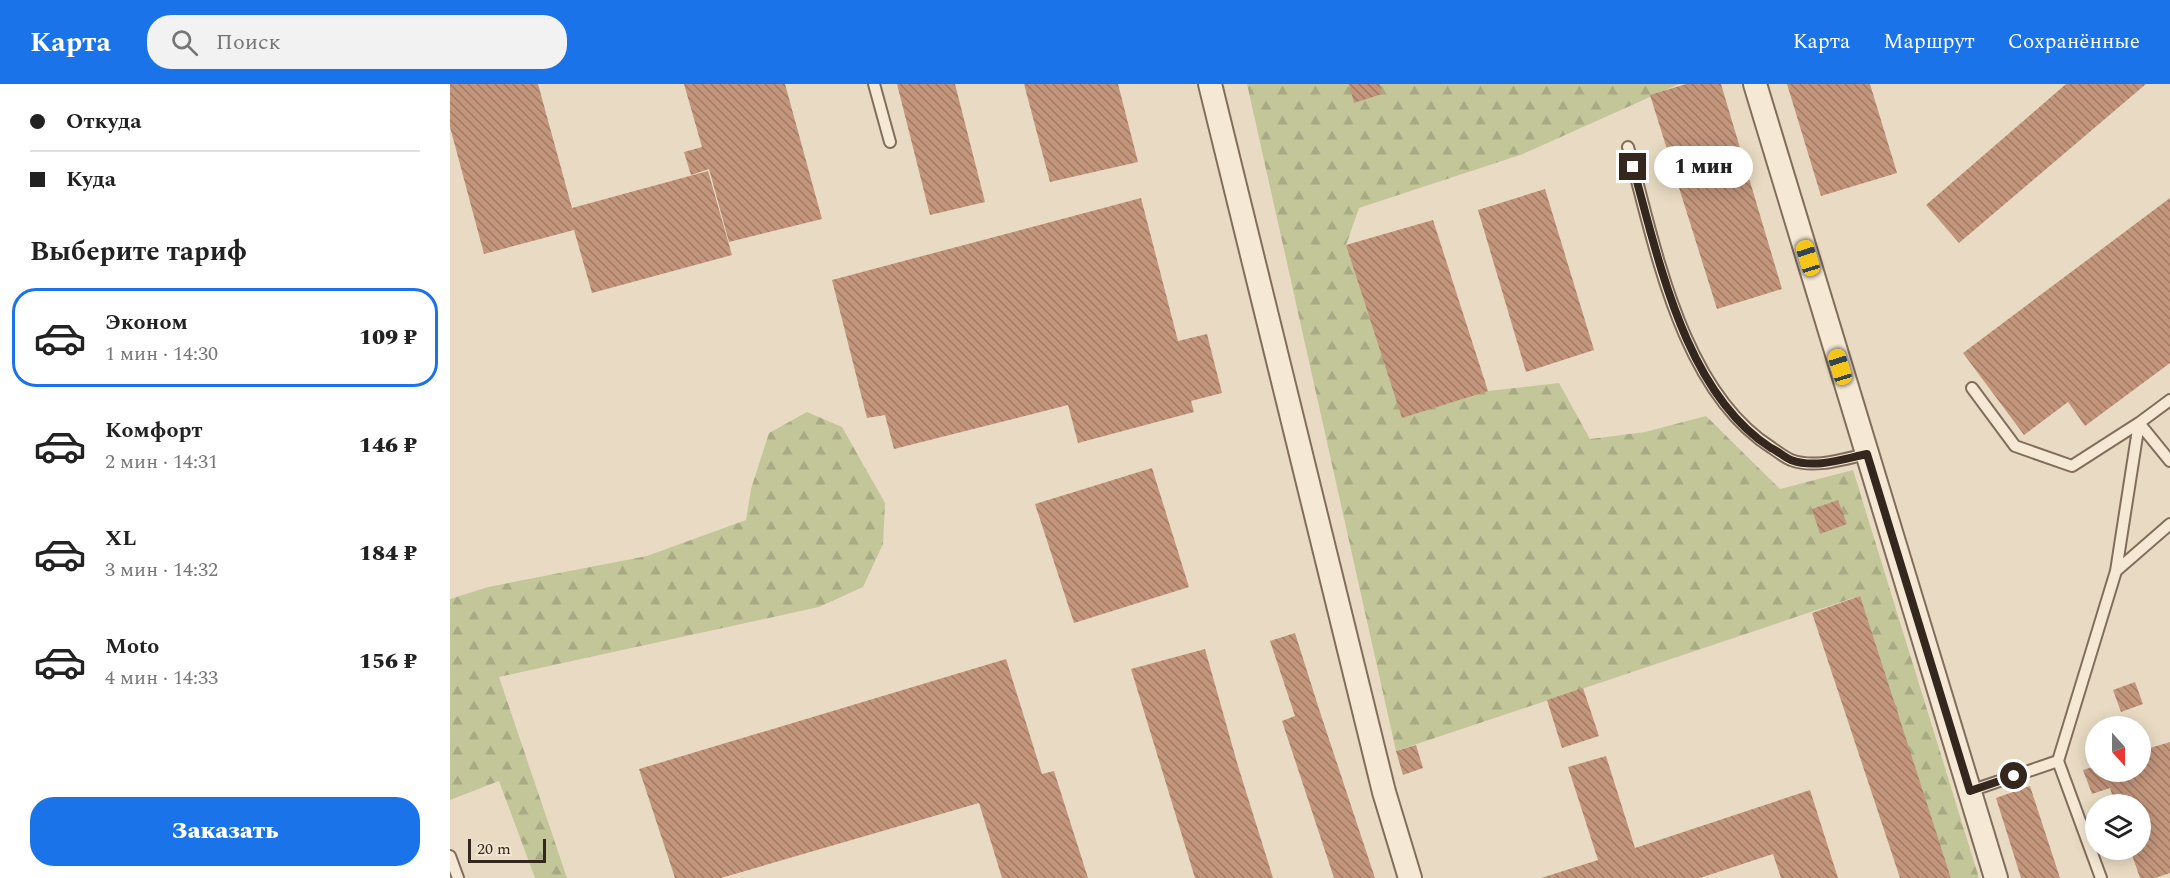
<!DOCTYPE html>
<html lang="ru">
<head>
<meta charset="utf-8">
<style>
  :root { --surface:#fff; --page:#f2f2f2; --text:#222; --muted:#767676; --line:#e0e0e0; --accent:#1a73e8 }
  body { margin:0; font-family:Spectral,serif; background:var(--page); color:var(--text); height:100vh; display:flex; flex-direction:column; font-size:22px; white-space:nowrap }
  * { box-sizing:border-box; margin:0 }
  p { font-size:20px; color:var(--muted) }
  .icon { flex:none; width:33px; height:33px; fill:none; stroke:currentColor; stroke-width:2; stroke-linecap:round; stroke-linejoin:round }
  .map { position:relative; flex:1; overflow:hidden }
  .sheet { display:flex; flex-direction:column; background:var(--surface); width:450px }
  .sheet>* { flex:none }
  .banner { display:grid; align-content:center; height:132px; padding:0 30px; background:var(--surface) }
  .needle { width:39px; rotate:159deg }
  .fabs { position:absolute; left:1635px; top:632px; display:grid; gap:12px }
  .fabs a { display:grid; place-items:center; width:66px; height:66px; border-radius:50%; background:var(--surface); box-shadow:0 3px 15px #0003; font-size:30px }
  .scale { position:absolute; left:18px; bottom:15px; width:78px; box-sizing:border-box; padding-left:6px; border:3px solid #33271e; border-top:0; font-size:16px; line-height:21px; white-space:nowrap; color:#33271e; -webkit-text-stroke:4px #f1e6d2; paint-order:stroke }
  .end { position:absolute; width:27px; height:27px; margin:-14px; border:8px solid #33271e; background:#fff; box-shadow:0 0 0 3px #fff }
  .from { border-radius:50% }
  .bubble { position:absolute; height:42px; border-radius:21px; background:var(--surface); box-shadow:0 3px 15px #0003; font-size:20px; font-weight:800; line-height:42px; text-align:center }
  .car { position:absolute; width:18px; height:36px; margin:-18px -9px; border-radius:8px; box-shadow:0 0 4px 2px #0007; background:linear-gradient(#f5c518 24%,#345 0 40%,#f5c518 0 76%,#345 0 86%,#f5c518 0) }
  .banner b { display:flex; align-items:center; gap:21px; height:57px; font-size:22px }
  .banner b+b { border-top:2px solid var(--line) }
  .banner i { width:15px; height:15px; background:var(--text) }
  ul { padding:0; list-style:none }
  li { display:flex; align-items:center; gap:18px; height:99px; margin:0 12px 9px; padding:0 18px; border:3px solid transparent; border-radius:24px }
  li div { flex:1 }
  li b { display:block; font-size:22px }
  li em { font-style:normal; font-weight:800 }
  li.on { border-color:var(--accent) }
  li>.icon { width:54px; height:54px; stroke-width:1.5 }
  h2 { padding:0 30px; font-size:27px; line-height:72px }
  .button { display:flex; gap:12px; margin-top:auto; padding:12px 30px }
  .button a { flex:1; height:69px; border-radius:24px; background:var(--accent); color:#fff; font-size:24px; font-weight:800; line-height:69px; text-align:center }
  header { display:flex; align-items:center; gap:36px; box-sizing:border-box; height:84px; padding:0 30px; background:var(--accent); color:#fff }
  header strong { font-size:28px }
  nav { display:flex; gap:33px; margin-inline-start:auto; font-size:21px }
  .search { width:420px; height:54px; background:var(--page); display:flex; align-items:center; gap:15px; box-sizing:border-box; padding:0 21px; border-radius:24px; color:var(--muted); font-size:22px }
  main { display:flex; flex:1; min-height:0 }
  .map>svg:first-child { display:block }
  .forest { fill:url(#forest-firs) }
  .building { fill:url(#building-back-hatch) }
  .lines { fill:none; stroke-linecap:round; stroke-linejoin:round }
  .service-casing { stroke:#816d5c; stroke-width:14 }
  .minor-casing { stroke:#816d5c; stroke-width:26 }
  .service { stroke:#f5e9d5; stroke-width:10 }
  .minor { stroke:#f5e9d5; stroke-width:22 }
  .route { stroke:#33271e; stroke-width:8 }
</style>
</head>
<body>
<header>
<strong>Карта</strong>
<div class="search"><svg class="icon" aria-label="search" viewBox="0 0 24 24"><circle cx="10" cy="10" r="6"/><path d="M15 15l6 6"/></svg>Поиск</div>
<nav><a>Карта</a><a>Маршрут</a><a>Сохранённые</a></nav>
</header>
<main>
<section class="sheet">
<div class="banner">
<b><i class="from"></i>Откуда</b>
<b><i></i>Куда</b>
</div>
<h2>Выберите тариф</h2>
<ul>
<li class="on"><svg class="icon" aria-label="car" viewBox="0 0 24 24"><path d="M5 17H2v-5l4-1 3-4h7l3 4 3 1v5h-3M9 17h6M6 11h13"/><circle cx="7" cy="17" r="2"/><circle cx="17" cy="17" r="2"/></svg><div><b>Эконом</b><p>1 мин · 14:30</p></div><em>109 ₽</em></li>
<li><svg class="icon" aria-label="car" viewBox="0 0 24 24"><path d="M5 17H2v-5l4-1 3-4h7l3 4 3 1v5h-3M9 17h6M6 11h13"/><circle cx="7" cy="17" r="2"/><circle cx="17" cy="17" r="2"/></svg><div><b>Комфорт</b><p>2 мин · 14:31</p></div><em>146 ₽</em></li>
<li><svg class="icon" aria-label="car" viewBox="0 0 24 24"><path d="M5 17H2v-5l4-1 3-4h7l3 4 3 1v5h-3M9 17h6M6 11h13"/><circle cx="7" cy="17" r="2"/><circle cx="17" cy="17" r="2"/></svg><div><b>XL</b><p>3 мин · 14:32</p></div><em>184 ₽</em></li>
<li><svg class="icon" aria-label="car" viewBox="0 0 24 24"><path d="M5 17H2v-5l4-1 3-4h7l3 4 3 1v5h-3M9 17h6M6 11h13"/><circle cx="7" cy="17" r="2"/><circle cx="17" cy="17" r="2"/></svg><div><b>Moto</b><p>4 мин · 14:33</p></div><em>156 ₽</em></li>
</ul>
<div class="button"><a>Заказать</a></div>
</section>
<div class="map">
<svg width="1720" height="794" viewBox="0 0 1720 794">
  <defs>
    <pattern id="forest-firs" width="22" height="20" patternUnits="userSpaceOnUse" patternTransform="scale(1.5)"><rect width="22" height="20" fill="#c3c698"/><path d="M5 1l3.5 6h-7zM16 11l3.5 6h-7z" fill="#a8aa83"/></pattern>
    <pattern id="building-back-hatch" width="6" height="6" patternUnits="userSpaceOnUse" patternTransform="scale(1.5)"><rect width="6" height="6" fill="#c3967c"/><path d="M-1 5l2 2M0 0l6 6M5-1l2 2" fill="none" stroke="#9f7a65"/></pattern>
  </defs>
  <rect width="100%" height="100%" fill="#e9dbc3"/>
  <path class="forest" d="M797 0H1229L1073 70 909 124 896 161 1038 307 1109 299 1140 355 1195 348 1256 332 1330 405 1403 386 1529 794H1501L1409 512 946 667Z
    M357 328 392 343 435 419 433 460 413 503 369 523 49 593 117 794H85L49 697 0 716V515L38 503 197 472 296 436 301 405 319 349Z"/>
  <path class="building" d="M0 0H88L122 124 258 87 282 171 142 209 124 146 34 170 0 43Z
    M234 0H335L372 135 279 158 259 85 241 91 234 68 252 63Z
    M447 0H505L535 118 480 131Z
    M574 0H668L688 78 600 98Z
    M899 0H930L932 10 904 19Z
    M1236 0H1271L1332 205 1267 225 1200 11Z
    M1337 0H1420L1447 89 1371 112Z
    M1616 0H1696L1509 159 1476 121Z
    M1095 105 1144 266 1076 288 1028 126Z
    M691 114 728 257 757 250 772 309 741 317 744 328 628 359 618 321 444 365 435 331 417 334 382 196Z
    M1720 114V279L1635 342 1618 318 1574 351 1513 269Z
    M983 136 1038 307 952 334 896 161Z
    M702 384 739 503 624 539 585 420Z
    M1388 416 1397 440 1370 450 1362 425Z
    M1410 512 1501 794H1450L1362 529Z
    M845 549 869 625 925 794H884L832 637 845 632 820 557Z
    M755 565 788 682 823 794H745L681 585Z
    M556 575 592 690 604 687 638 794H552L529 719 271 794H225L189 685Z
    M1685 598 1693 620 1671 628 1663 606Z
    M1133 604 1149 652 1112 664 1097 616Z
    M1720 658V789L1705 794H1690L1680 765H1690V720H1665L1660 704 1642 710 1633 686 1646 682V687H1690V667Z
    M966 661 973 684 953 691 946 667Z
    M1156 672 1185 764 1360 706 1388 794H1331L1323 770 1250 794H1091L1148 776 1118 683Z
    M1580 702 1610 794H1571L1546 714Z"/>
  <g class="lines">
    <g class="service-casing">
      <path id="service" d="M424 0 440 58
        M1178 63C1205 160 1230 306 1322 364 1328 368 1334 373 1341 376 1365 385 1393 375 1417 370
        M1522 304 1565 362 1622 382 1689 339 1720 377
        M1666 487 1720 440
        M1608 677 1666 487 1689 339 1720 316
        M1520 707 1608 677 1651 794
        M0 772 8 794"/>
    </g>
    <g class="minor-casing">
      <path id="minor" d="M760 0 934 708 960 794
        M1305 0 1546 794"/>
    </g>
    <use href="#service" class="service"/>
    <use href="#minor" class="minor"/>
  </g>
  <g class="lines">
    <path class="route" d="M1183 83C1209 176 1235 309 1321 364 1328 367 1334 373 1341 376 1365 385 1393 375 1417 370L1520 707 1564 692"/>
  </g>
</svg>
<div class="fabs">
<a><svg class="needle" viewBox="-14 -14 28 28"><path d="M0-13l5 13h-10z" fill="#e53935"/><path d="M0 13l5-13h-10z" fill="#767676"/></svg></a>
<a><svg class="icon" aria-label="layers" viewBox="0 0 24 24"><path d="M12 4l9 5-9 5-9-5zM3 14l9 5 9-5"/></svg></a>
</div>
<div class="scale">20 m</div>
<i class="end from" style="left:1564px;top:692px"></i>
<i class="end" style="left:1183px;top:83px"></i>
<div class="bubble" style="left:1204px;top:62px;width:99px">1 мин</div>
<i class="car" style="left:1358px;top:174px;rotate:343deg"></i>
<i class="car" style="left:1390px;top:283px;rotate:343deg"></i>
</div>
</main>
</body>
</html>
